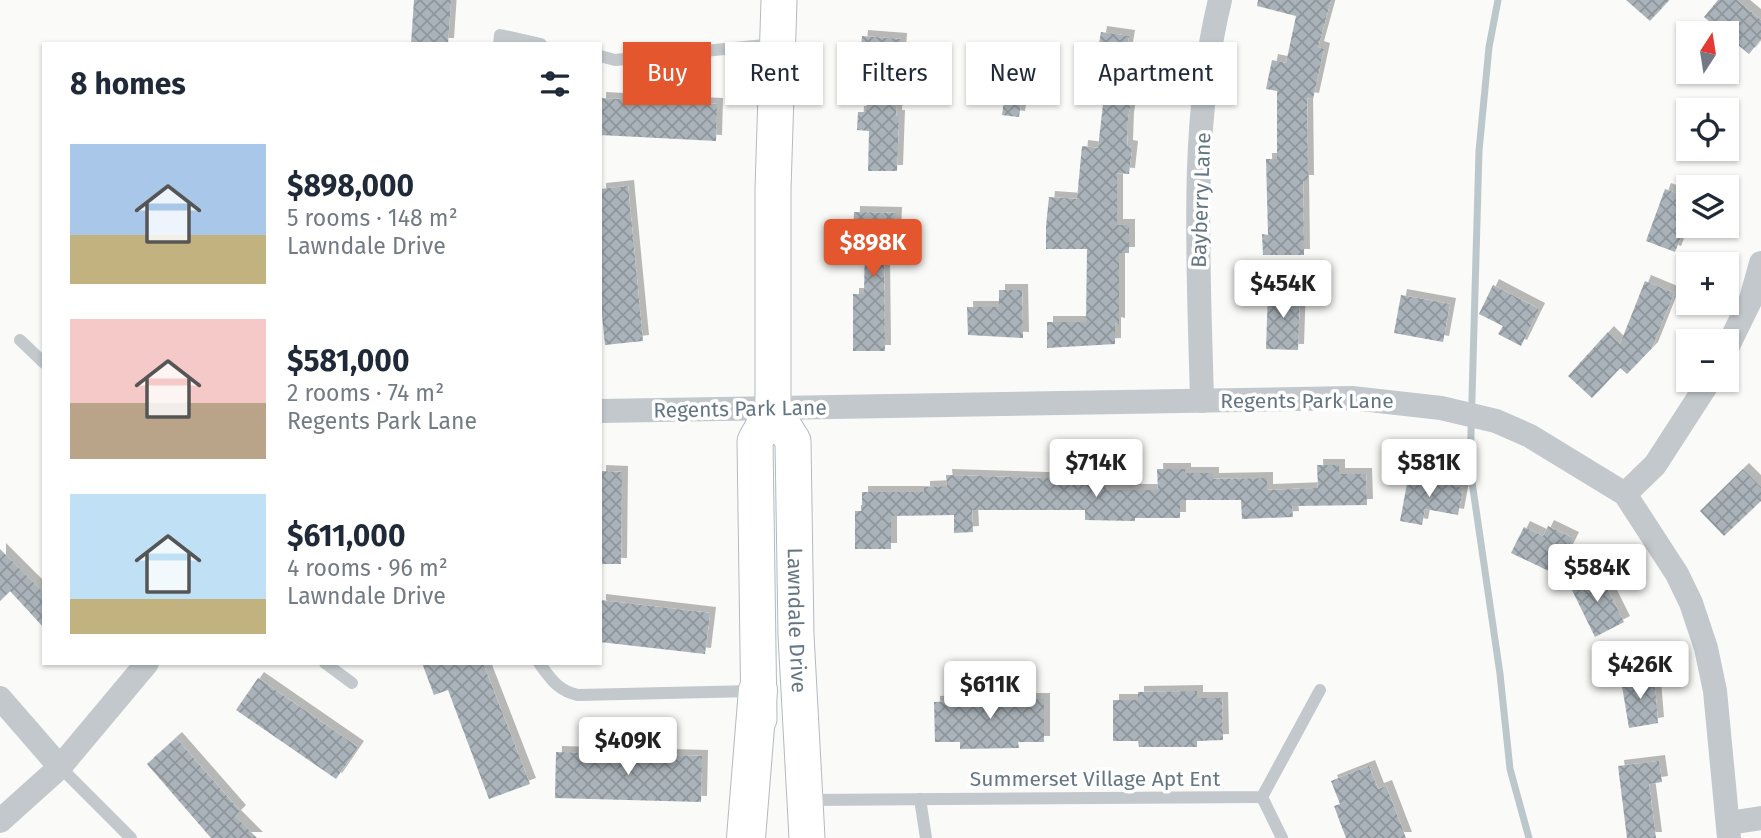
<!DOCTYPE html>
<meta charset="utf-8">
<style>
body{margin:0;font-family:"Fira Sans",sans-serif;background:#f2f2f3;color:#1f2937;height:100vh;display:flex;flex-direction:column;font-size:26px;white-space:nowrap}
*{box-sizing:border-box;margin:0}
p{font-size:23px;color:#747a83}
.icon{flex:none;width:38px;height:38px;fill:none;stroke:currentColor;stroke-width:2;stroke-linecap:round;stroke-linejoin:round}
.map{position:relative;flex:1;overflow:hidden}
.details{position:absolute;left:42px;top:42px;width:560px;height:623px;display:flex;flex-direction:column;background:#fff;border-radius:0px;box-shadow:0 2px 5px #0004}
.details>*{flex:none}
.hud{position:absolute;left:623px;top:42px;width:665px;height:63px;display:flex;gap:14px}
.needle{width:46px;rotate:12deg}
.buttons{position:absolute;left:1676px;top:21px;display:grid;gap:14px}
.buttons a{display:grid;place-items:center;width:63px;height:63px;border-radius:0px;background:#fff;box-shadow:0 2px 5px #0004;font-size:35px}
.price{position:absolute;translate:-50% -60px;padding:0 16px;border-radius:7px;background:#fff;color:#222;font-size:23px;line-height:46px;filter:drop-shadow(0 2px 4px #0008)}
.price::after{content:'';position:absolute;left:50%;top:42px;width:21px;height:16px;margin-left:-10px;background:inherit;clip-path:polygon(0 0,100% 0,50% 100%)}
.price.on{background:#e4572e;color:#fff}
ul{padding:0;list-style:none}
li{display:flex;align-items:center;gap:21px;height:175px;padding:0 28px}
li span{display:grid;place-items:center;flex:none;width:196px;height:140px;border-radius:0px;color:#555}
li>.icon{margin-inline-start:auto}
span .icon{width:84px;height:84px;fill:#fffc;stroke-width:1}
li b{font-size:30px}
h2{display:flex;justify-content:space-between;align-items:center;height:84px;padding:0 28px;font-size:30px}
.tag{padding:0 24px;border-radius:0px;background:#fff;box-shadow:0 2px 5px #0004;font-size:24px;line-height:63px}
.tag.on{background:#e4572e;color:#fff}
.map>svg:first-child{display:block}
</style>
<div class="map">
<svg width="1761" height="838" viewBox="0 0 1761 838">
<defs>
<pattern id="building-cross-hatch" width="8" height="8" patternUnits="userSpaceOnUse" patternTransform="scale(1.75)"><rect width="8" height="8" fill="#aab3b9"/><path d="M0 0l8 8M0 8l8-8" fill="none" stroke="#8e969c"/></pattern>
<filter id="shadow"><feDropShadow dx="6" dy="-6" stdDeviation="0" flood-color="#0004"/></filter>
</defs>
<rect width="100%" height="100%" fill="#fafaf8"/>
<g fill="none" stroke-linecap="round" stroke-linejoin="round">
<!-- stream -->
<polyline stroke="#bbc7cb" stroke-width="7" points="1498,0 1489,47 1479,151 1470,468 1500,674 1510,769 1529,838"/>
</g>
<!-- building -->
<g fill="url(#building-cross-hatch)" filter="url(#shadow)">
<polygon points="414,0 451,0 448,44 411,44"/>
<polygon points="1258,0 1331,0 1318,47 1324,49 1313,99 1307,98 1308,181 1303,181 1304,255 1263,255 1262,234 1268,235 1266,159 1277,159 1277,91 1266,89 1272,60 1286,63 1296,16 1257,6"/>
<polygon points="1626,0 1669,0 1650,21"/>
<polygon points="1718,0 1737,0 1761,20 1761,39 1749,54 1704,17"/>
<polygon points="1101,32 1129,36 1125,60 1129,61 1126,76 1135,78 1128,118 1127,146 1132,147 1129,174 1117,173 1117,225 1129,225 1129,253 1119,253 1119,324 1115,323 1115,344 1047,348 1047,322 1086,322 1087,249 1046,249 1046,226 1049,197 1077,199 1082,146 1098,148 1105,87 1080,83 1085,53 1097,55"/>
<polygon points="862,36 901,39 896,116 899,116 897,171 868,171 869,131 857,130 858,112 866,112 870,58 860,57"/>
<polygon points="1005,94 1022,97 1019,117 1002,115"/>
<polygon points="600,98 717,104 716,141 600,135"/>
<polygon points="628,186 643,341 605,345 600,296 600,189"/>
<polygon points="1665,189 1689,198 1689,217 1675,252 1646,241"/>
<polygon points="854,212 896,213 894,263 884,263 885,351 853,351 853,294 864,294 865,240 853,239"/>
<polygon points="1645,281 1674,293 1652,348 1627,374 1620,368 1592,398 1568,376 1608,332 1620,344"/>
<polygon points="1493,285 1539,309 1521,346 1498,334 1503,326 1479,314"/>
<polygon points="999,290 1022,290 1023,338 968,335 967,307 999,307"/>
<polygon points="1268,290 1300,291 1298,350 1266,349"/>
<polygon points="1401,295 1450,304 1443,342 1394,333"/>
<polygon points="1317,465 1339,465 1339,474 1366,474 1367,505 1292,506 1293,517 1242,519 1241,500 1180,500 1180,518 1135,518 1135,521 1085,520 1085,510 972,510 973,532 954,533 954,515 891,516 891,549 855,549 855,511 862,511 862,492 924,492 924,487 947,486 946,475 1106,480 1106,490 1158,490 1157,469 1185,469 1185,473 1213,473 1213,479 1267,478 1267,490 1318,488"/>
<polygon points="1743,469 1761,487 1761,501 1724,536 1700,511"/>
<polygon points="600,471 622,472 621,564 600,564"/>
<polygon points="1409,473 1463,488 1458,515 1425,509 1422,525 1400,521"/>
<polygon points="1548,526 1573,538 1555,574 1511,553 1524,527 1543,536"/>
<polygon points="0,549 44,593 44,628 10,591 0,601"/>
<polygon points="1599,572 1624,622 1595,637 1570,586"/>
<polygon points="600,600 710,613 705,654 600,642"/>
<polygon points="422,663 483,663 530,784 489,799 448,690 434,695"/>
<polygon points="1654,675 1658,723 1629,728 1621,680"/>
<polygon points="258,678 358,747 336,779 236,710"/>
<polygon points="1197,691 1197,698 1222,698 1223,740 1197,741 1197,747 1139,747 1138,741 1113,741 1113,700 1138,700 1138,692"/>
<polygon points="1018,692 1018,699 1044,699 1044,742 1018,742 1019,748 960,749 960,742 935,742 934,702 959,701 959,693"/>
<polygon points="176,738 240,811 235,816 257,838 211,838 147,764"/>
<polygon points="556,752 702,756 701,802 555,798"/>
<polygon points="1659,761 1662,782 1649,784 1656,838 1627,838 1618,766"/>
<polygon points="1369,766 1378,789 1386,786 1406,838 1346,838 1334,806 1340,804 1331,781"/>
</g>
<g fill="none" stroke-linecap="round" stroke-linejoin="round">
<!-- secondary casing -->
<g stroke="#b3babf" stroke-width="37">
<g id="secondary">
<path id="s1" d="M773,409L793,441L796,635L807,838"/>
<polyline points="759,719 755,441 773,409 773,189 779,0"/>
</g>
</g>
<!-- motorway casing -->
<g stroke="#b4b9bd" stroke-width="40">
<polyline id="motorway" points="746,838 758,690"/>
</g>
<!-- service -->
<g stroke="#c3c8cc" stroke-width="12">
<polyline points="499,44 500,35 541,44"/>
<polyline points="600,56 615,60 774,44"/>
<polyline points="20,340 44,363"/>
<polyline points="325,663 352,683"/>
<path d="M539,663C551,679 558,691 578,695L754,691"/>
<polyline points="60,767 131,838"/>
<polyline points="1262,797 1282,838"/>
<polyline points="920,799 926,838"/>
<polyline points="806,800 1262,797 1320,690"/>
</g>
<!-- minor -->
<g stroke="#c3c8cc" stroke-width="24">
<polyline points="1727,348 1751,299 1761,263"/>
<path d="M1202,401C1199,272 1189,125 1220,0"/>
<polyline points="600,411 1352,398 1441,408 1496,421 1530,436 1625,494 1677,574 1691,603 1706,648 1715,691 1729,838"/>
<polyline points="1625,494 1655,465 1710,380"/>
<polyline points="0,698 60,767"/>
<polyline points="0,821 60,767 147,663"/>
<polyline points="1729,823 1761,818"/>
</g>
<!-- secondary -->
<use href="#secondary" stroke="#fff" stroke-width="35"/>
<!-- motorway -->
<use href="#motorway" stroke="#fff" stroke-width="38"/>
</g>
<g text-anchor="middle" stroke-width="7" stroke-linejoin="round" paint-order="stroke">
<!-- street labels -->
<g font-size="21" fill="#657683" stroke="#fff">
<text transform="translate(1201 200) rotate(-88)" y="7">Bayberry Lane</text>
<text x="1307" y="408">Regents Park Lane</text>
<text transform="translate(740 409) rotate(-1)" y="7">Regents Park Lane</text>
<text dy="7" stroke="none"><textPath href="#s1" startOffset="217">Lawndale Drive</textPath></text>
<text x="1095" y="786">Summerset Village Apt Ent</text>
</g>
</g>
</svg>
<div class="buttons">
<a><svg class="needle" viewBox="-14 -14 28 28"><path d="M0-13l5 13h-10z" fill="#e53935"/><path d="M0 13l5-13h-10z" fill="#747a83"/></svg></a>
<a><svg class="icon" aria-label="locate" viewBox="0 0 24 24"><circle cx="12" cy="12" r="6"/><path d="M12 2v4M12 18v4M2 12h4M18 12h4"/></svg></a>
<a><svg class="icon" aria-label="layers" viewBox="0 0 24 24"><path d="M12 4l9 5-9 5-9-5zM3 14l9 5 9-5"/></svg></a>
<a>+</a>
<a>−</a>
</div>
<b class="price on" style="left:873px;top:279px">$898K</b>
<b class="price" style="left:1283px;top:320px">$454K</b>
<b class="price" style="left:1096px;top:499px">$714K</b>
<b class="price" style="left:1429px;top:499px">$581K</b>
<b class="price" style="left:1597px;top:604px">$584K</b>
<b class="price" style="left:1640px;top:701px">$426K</b>
<b class="price" style="left:990px;top:721px">$611K</b>
<b class="price" style="left:628px;top:777px">$409K</b>
<div class="hud">
<a class="tag on">Buy</a>
<a class="tag">Rent</a>
<a class="tag">Filters</a>
<a class="tag">New</a>
<a class="tag">Apartment</a>
</div>
<section class="details">
<h2>8 homes<svg class="icon" aria-label="filters" viewBox="0 0 24 24"><path d="M4 7h16M4 17h16"/><circle cx="9" cy="7" r="2"/><circle cx="15" cy="17" r="2"/></svg></h2>
<ul>
<li><span style="background:linear-gradient(#a9c7e8 65%,#c2b280 0)"><svg class="icon" aria-label="home" viewBox="0 0 24 24"><path d="M3 11l9-7 9 7M6 9v11h12V9"/></svg></span><div><b>$898,000</b><p>5 rooms · 148 m²</p><p>Lawndale Drive</p></div></li>
<li><span style="background:linear-gradient(#f6c9c9 60%,#b9a48a 0)"><svg class="icon" aria-label="home" viewBox="0 0 24 24"><path d="M3 11l9-7 9 7M6 9v11h12V9"/></svg></span><div><b>$581,000</b><p>2 rooms · 74 m²</p><p>Regents Park Lane</p></div></li>
<li><span style="background:linear-gradient(#bfe0f5 75%,#c2b280 0)"><svg class="icon" aria-label="home" viewBox="0 0 24 24"><path d="M3 11l9-7 9 7M6 9v11h12V9"/></svg></span><div><b>$611,000</b><p>4 rooms · 96 m²</p><p>Lawndale Drive</p></div></li>
</ul>
</section>
</div>
